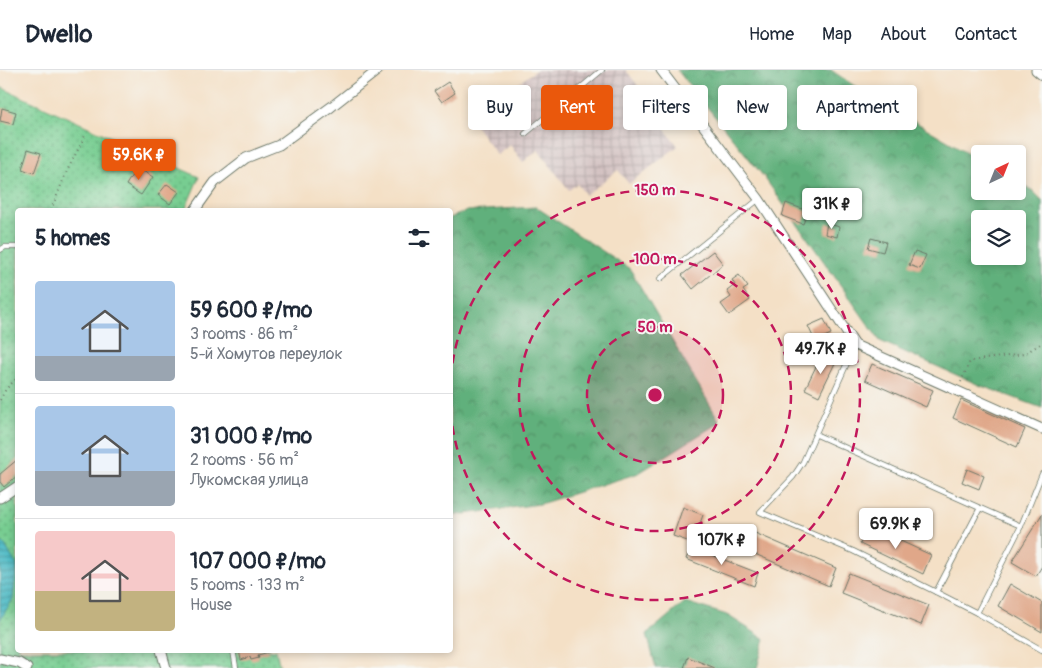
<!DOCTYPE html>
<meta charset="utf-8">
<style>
body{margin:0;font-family:Pangolin,sans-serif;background:#f2f2f3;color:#1f2937;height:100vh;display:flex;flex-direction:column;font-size:19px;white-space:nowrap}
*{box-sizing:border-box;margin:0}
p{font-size:16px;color:#747a83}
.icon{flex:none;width:28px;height:28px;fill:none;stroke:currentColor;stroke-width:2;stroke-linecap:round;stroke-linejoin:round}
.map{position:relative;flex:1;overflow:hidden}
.panel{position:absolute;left:15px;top:138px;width:438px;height:445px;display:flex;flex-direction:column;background:#fff;border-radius:5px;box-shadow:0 2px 8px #0003}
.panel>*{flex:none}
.banner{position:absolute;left:468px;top:15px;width:475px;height:45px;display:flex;gap:10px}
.needle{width:32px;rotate:43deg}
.tools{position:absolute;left:971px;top:75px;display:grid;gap:10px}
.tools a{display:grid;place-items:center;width:55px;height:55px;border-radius:5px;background:#fff;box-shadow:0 2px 8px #0003;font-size:25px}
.price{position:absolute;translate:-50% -42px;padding:0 11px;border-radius:5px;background:#fff;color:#222;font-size:16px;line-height:32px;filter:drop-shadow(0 1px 2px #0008)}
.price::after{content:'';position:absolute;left:50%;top:30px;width:15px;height:11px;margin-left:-8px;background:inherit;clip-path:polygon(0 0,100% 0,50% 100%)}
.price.selected{background:#ea580c;color:#fff}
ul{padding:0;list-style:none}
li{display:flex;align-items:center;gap:15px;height:125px;padding:0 20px}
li+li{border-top:1px solid #e0e1e3}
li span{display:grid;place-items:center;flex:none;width:140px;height:100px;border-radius:5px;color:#555}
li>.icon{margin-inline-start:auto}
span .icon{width:60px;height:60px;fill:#fffc;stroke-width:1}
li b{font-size:21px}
h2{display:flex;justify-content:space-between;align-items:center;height:60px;padding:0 20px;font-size:21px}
.tag{padding:0 18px;border-radius:5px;background:#fff;box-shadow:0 2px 8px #0003;font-size:18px;line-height:45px}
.tag.selected{background:#ea580c;color:#fff}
header{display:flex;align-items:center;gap:30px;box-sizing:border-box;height:70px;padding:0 25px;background:#fff;border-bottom:1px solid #e0e1e3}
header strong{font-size:24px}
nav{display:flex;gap:28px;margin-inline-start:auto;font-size:18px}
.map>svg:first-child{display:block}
</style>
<header>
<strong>Dwello</strong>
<nav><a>Home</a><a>Map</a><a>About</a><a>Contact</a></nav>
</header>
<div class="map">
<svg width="1042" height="598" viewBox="0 0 1042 598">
<defs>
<pattern id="industrial-grid" width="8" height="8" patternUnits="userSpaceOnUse" patternTransform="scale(1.25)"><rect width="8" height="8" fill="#d1bfbf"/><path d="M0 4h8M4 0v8" fill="none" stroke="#a99c9c"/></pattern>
<pattern id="green-dots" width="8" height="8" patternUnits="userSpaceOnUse" patternTransform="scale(1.25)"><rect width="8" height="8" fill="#77cd91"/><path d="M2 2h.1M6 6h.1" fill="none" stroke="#61a877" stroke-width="1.8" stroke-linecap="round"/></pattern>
<pattern id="forest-crowns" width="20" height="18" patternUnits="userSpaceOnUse" patternTransform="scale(1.25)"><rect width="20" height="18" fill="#61b07b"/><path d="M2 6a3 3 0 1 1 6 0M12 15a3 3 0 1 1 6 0" fill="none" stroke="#4f9066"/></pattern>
<pattern id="water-rules" width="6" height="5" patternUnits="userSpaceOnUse" patternTransform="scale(1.25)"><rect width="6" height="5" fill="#4bb9c4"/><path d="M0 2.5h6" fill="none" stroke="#3e98a0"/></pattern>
</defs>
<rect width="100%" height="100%" fill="#f6f6f2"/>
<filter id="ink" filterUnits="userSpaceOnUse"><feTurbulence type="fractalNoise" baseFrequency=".02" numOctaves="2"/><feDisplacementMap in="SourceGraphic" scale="10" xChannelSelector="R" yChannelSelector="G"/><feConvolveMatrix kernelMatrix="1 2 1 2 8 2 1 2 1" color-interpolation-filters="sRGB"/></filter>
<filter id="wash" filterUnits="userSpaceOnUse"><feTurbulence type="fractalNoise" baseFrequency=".0096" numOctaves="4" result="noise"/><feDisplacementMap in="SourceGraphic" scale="20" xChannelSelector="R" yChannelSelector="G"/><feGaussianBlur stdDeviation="1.12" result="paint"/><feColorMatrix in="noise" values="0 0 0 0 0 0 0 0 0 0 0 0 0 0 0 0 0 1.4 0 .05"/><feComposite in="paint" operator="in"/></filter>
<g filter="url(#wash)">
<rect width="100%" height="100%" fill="#f4e0c6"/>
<!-- industrial -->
<polygon fill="url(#industrial-grid)" points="536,0 626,0 641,20 630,29 639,41 646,35 678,76 629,114 618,100 586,125 577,114 569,120 538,80 523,92 510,75 497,85 471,50"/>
<!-- green -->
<g fill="url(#green-dots)" stroke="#4b8562">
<polygon points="0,17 199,107 185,140 18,140 17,414 0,426"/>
<polygon points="17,420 18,580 276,580 280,598 0,598 0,432"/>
</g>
<!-- forest -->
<g fill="url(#forest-crowns)" stroke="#407658" fill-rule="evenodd">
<path d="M677,0H831L856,17L980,90V121H1018V112L1033,121L1042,130V338L979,315L880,271L764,107ZM980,149H1018V186H980Z"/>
<polygon points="536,137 630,199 720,352 639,403 540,434 450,446 450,148 467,141"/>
<polygon points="685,532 727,545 765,569 757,598 656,598 647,564"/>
</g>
<!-- water -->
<polygon fill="url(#water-rules)" stroke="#357b7c" points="0,471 5,475 17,496 13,529 0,550"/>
<g id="blocks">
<!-- building -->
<g fill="#e0a789">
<polygon points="448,12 455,23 442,32 434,21"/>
<polygon points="2,38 16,42 13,54 0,51"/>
<polygon points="28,79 41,83 34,103 22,99"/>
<polygon points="137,97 153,107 141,125 126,115"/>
<polygon points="167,114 179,122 170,134 158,125"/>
<polygon points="786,133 808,141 803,154 782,146"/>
<polygon points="827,153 839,157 837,167 825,164"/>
<polygon points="871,168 886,172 883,182 868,178"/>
<polygon points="713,181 723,194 693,219 682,205"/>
<polygon points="915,181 926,185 920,199 909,195"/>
<polygon points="739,205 748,217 743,220 750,230 729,245 721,234 731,227 727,221 735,215 732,210"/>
<polygon points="824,249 831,264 815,271 808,256"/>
<polygon points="822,284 836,291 819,326 805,319"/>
<polygon points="872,294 933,320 926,337 865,310"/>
<polygon points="961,330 1025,359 1017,377 953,348"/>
<polygon points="18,389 18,405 4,417 0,412 0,404"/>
<polygon points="967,399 984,406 979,419 962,412"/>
<polygon points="683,437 703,445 693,473 673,466"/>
<polygon points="1042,444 1042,496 1036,506 1012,492"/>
<polygon points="868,456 931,485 923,504 860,474"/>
<polygon points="755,463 836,498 829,516 748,481"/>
<polygon points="691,477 758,503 754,516 686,489"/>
<polygon points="849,503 929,535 921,555 841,523"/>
<polygon points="1010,514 1042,533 1042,562 998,536"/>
<polygon points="239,580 268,580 269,582 258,585 259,588 251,590 250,587 241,590"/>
<polygon points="688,587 715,598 684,598"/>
</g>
</g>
</g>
<g filter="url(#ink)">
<use href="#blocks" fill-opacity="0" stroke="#6a7667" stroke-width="1"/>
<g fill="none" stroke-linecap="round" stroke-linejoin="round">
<!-- service casing -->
<g stroke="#6a7667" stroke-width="6">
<g id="service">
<polyline points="525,64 602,0"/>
<polyline points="0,180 5,177 18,177"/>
<polyline points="660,209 759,129"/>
<polyline points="817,365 980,438 936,522 853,481 760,442 793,407 803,392 855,275"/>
<polyline points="980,438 1021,456 1042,404"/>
<polyline points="1021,456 977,543 1042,580"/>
<polyline points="936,522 977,543"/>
<polyline points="233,580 236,598"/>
</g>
</g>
<!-- minor casing -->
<g stroke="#6a7667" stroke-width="11">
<g id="minor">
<polyline points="661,0 759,129 855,275 1042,359"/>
<polyline points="1036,0 1042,5"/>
<polyline points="195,140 215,112 246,88 279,75 331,37 378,0"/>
<polyline points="0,428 18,416"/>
<polyline points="161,580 166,598"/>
<polyline points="0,589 19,593 27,598"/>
</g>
</g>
<!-- path -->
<g stroke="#6a7667" stroke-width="2" stroke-dasharray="1 4" stroke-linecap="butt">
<polyline points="51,140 67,101 86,64"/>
<polyline points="961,312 970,291 1024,284 1042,273"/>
<polyline points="0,330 6,319 18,307"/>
</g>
<!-- service -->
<use href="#service" stroke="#fff" stroke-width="4.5"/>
<!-- minor -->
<use href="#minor" stroke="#fff" stroke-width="9"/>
</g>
</g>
<!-- distance rings -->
<circle cx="655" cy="325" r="68" fill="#c2185b" fill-opacity=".12"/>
<g fill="none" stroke="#c2185b" stroke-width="2.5" stroke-dasharray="9 6">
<circle cx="655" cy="325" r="68"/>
<circle cx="655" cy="325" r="136"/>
<path d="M450 323A205 205 0 1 1 450 327"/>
</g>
<circle cx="655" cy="325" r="8" fill="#c2185b" stroke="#f6f6f2" stroke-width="2.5"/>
<g font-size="15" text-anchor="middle" font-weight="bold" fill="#c2185b" stroke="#f6f6f2" stroke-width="4" stroke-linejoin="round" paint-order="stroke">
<text x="655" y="125">150 m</text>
<text x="655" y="194">100 m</text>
<text x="655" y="262">50 m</text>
</g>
</svg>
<div class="tools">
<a><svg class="needle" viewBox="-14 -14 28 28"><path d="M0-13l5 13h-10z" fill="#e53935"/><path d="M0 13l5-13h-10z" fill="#747a83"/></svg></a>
<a><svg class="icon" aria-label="layers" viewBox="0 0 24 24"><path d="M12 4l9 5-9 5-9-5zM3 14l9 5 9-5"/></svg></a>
</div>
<b class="price selected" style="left:139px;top:111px">59.6K ₽</b>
<b class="price" style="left:832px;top:160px">31K ₽</b>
<b class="price" style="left:821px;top:305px">49.7K ₽</b>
<b class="price" style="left:896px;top:480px">69.9K ₽</b>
<b class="price" style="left:722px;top:496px">107K ₽</b>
<div class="banner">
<a class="tag">Buy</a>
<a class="tag selected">Rent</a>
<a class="tag">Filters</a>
<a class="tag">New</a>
<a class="tag">Apartment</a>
</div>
<section class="panel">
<h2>5 homes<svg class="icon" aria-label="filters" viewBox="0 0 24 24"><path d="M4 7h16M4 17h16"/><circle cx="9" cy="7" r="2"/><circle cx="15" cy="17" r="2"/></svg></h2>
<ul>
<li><span style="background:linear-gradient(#a9c7e8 75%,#9aa5b1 0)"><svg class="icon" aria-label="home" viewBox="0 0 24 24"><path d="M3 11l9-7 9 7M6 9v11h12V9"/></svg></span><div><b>59 600 ₽/mo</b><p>3 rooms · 86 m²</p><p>5-й Хомутов переулок</p></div></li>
<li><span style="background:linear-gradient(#a9c7e8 65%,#9aa5b1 0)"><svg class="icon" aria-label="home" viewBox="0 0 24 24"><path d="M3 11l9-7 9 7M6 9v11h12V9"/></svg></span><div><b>31 000 ₽/mo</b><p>2 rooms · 56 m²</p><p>Лукомская улица</p></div></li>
<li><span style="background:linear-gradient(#f6c9c9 60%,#c2b280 0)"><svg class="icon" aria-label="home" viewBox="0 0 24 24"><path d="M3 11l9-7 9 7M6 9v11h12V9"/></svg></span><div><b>107 000 ₽/mo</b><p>5 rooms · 133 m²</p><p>House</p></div></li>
</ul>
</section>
</div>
